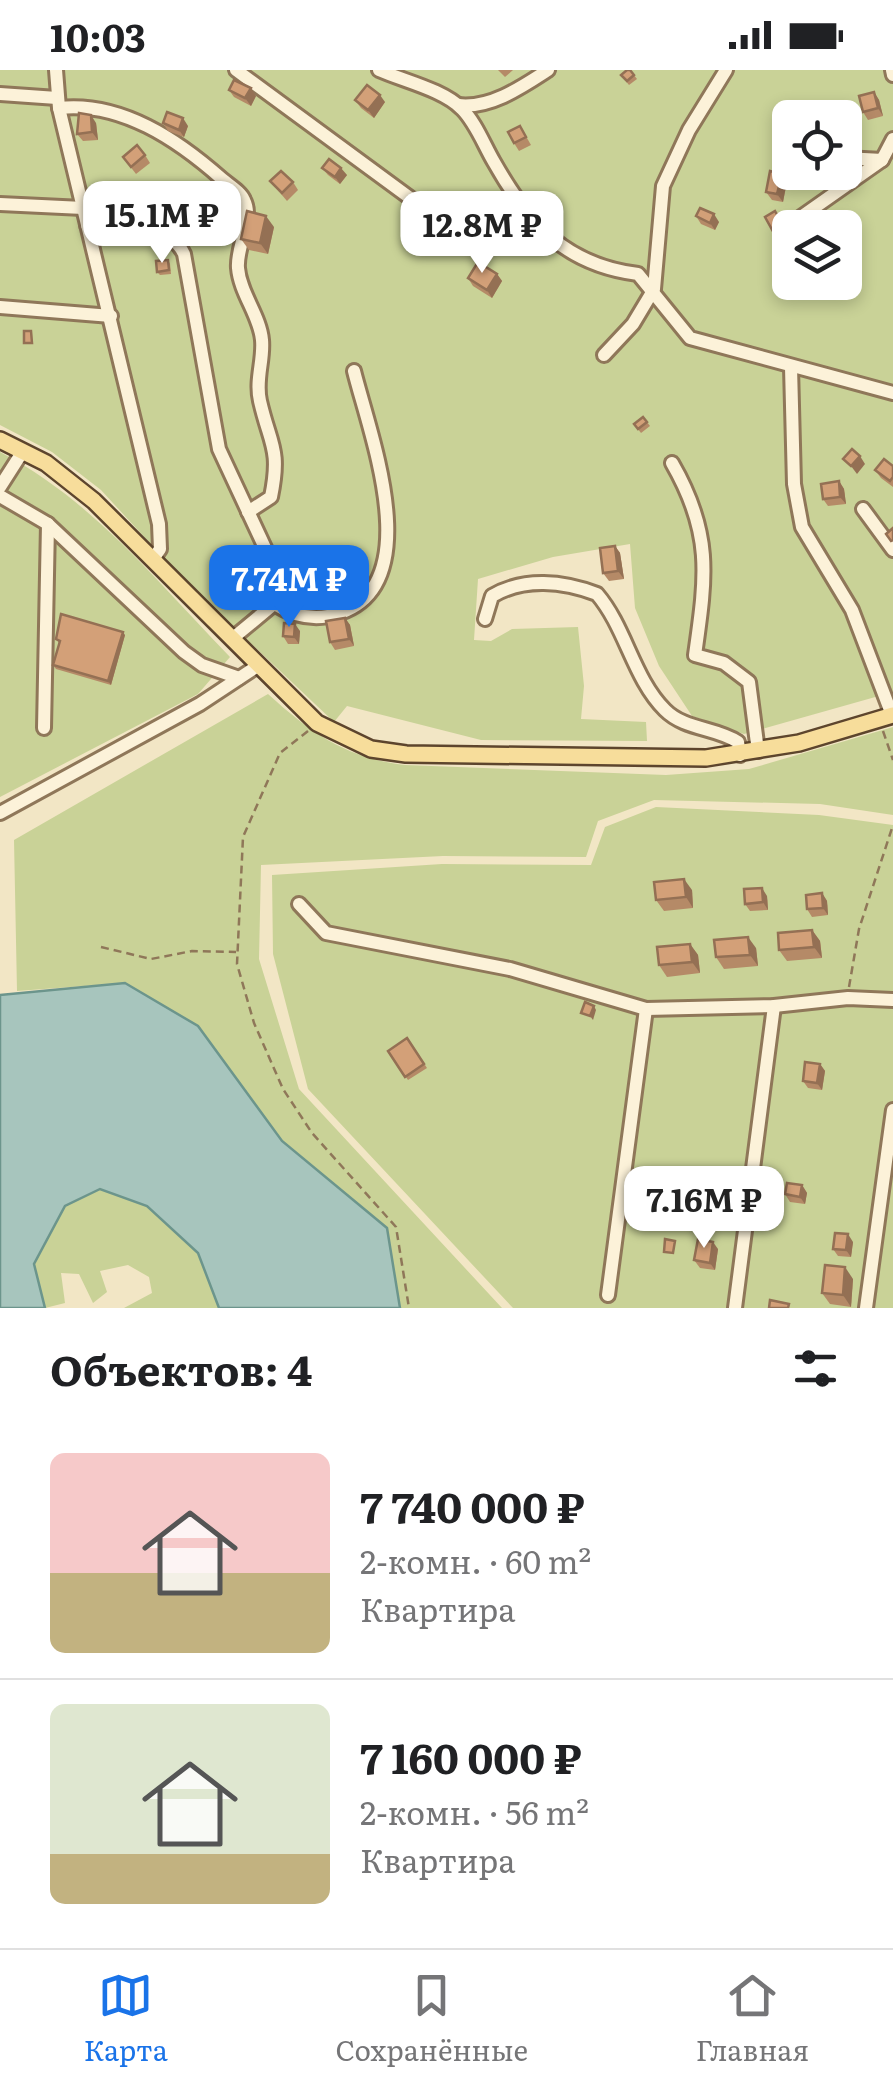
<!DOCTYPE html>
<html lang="ru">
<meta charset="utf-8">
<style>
body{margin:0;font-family:Literata,serif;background:#f6f6f6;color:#202124;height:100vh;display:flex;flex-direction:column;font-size:38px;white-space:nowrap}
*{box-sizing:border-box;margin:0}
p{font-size:32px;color:#757577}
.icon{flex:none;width:55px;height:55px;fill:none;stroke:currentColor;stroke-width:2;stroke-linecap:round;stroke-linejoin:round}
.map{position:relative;height:1238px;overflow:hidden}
.drawer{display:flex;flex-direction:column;background:#fff;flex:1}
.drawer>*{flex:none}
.buttons{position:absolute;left:772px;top:30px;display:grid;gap:20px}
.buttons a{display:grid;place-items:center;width:90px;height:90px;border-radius:15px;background:#fff;box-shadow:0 5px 15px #0003;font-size:50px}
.price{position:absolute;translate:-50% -85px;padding:0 22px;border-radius:20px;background:#fff;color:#222;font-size:32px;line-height:65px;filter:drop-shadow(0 2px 5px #0008)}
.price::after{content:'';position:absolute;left:50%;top:60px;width:30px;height:22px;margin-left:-15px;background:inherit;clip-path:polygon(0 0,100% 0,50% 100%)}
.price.active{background:#1a73e8;color:#fff}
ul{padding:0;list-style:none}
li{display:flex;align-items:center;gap:30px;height:250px;padding:0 50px}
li+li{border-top:2px solid #e0e0e0}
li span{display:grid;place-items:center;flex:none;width:280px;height:200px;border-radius:15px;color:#555}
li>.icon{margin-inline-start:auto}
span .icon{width:120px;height:120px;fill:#fffc;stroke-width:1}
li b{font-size:42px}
h2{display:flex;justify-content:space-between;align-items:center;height:120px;padding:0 50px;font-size:42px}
.status{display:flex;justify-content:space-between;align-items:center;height:70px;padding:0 50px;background:#fff;direction:ltr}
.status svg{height:28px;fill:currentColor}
.tab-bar{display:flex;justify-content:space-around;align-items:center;height:140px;border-top:2px solid #e0e0e0;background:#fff;font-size:28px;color:#757577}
.tab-bar a{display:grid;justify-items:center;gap:5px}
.tab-bar .active{color:#1a73e8}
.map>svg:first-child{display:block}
</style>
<div class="status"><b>10:03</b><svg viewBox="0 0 49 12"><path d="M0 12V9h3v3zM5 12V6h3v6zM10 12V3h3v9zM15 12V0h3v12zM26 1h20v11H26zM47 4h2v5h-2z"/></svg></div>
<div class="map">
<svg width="893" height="1238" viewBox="0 0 893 1238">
<rect width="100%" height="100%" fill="#f2e6c5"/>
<!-- green -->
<g fill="#c9d297" fill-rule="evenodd">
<path d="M0,0H893V622L744,664L692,646L659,596L635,538L630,474L553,487L478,509L474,570L491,571L512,559L578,557L584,616L581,649L646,652L647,671L481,670L347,636L334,652L183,509L101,420L52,382L0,355ZM790,48H845V102H790ZM790,158H845V212H790Z"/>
<path d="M0,382C93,430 158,513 230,587L198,624L0,727Z"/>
<path d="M268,624C311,663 346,688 405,695L666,705L749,699L893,657V745L820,734L654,730L598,751L586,787L443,786L261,795L259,889L299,1019L502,1238H400L387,1158L282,1071L198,956L125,913L17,921L14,770Z"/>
<polygon points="656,737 819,745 893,755 893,1238 513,1238 308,1019 273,884 272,805 442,794 591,795 605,757"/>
<polygon points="100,1119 148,1136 198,1183 219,1238 124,1238 152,1223 149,1207 128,1195 100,1201 107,1222 93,1233 79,1204 61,1203 65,1233 45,1238 34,1194 65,1136"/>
</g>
<!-- water -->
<polygon fill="#a7c5bd" stroke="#6c958c" stroke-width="2.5" points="125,913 198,956 282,1071 387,1158 400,1238 219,1238 198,1183 147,1136 100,1119 65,1136 34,1194 45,1238 0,1238 0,925"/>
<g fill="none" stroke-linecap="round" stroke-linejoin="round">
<!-- minor casing -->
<g stroke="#8f7759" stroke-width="18">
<g id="minor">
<polyline points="56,0 59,38 159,454 160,479 153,489"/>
<polyline points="236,0 485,183"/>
<path d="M379,0C404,11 444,20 462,39C476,53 484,75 494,92C529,154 565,195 638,204L690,268L893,323"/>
<polyline points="892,0 893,5"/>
<polyline points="0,24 57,28"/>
<path d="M458,35C490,39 522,17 548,0"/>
<path d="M59,38C121,31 178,70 222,109C229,115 241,122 244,130C254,149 236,177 238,198C240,223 260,246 262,270C264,290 255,310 260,331C270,375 281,378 271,427L248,442"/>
<polyline points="845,88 882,90 893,69"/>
<polyline points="0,134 83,138"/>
<polyline points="801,147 882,90"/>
<path d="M87,155C117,154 169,152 184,184L219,379L273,495L279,522L274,534L233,568"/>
<polyline points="0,237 111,246"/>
<polyline points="604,285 633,254 654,219 663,116 689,60 726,0"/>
<polyline points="791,297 794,414 802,457 852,540 892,645"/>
<path d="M672,393C713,464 706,507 695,585L724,593L749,612L758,681"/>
<polyline points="0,417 23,381"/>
<polyline points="0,426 48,454 184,582 202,595 239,608"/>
<polyline points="863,439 893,480"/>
<path d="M274,534C295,547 317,551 340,543C428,513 369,362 354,301"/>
<path d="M485,549L492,526C524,507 563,511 597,524C626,558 633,608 665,640C685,660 715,657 738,672L740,685"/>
<polyline points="44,658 48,454"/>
<polyline points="0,743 200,634 259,595"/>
<polyline points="299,834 326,863 510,899 646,939 774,936 848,928 893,930"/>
<polyline points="608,1225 646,939"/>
<polyline points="735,1238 774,936"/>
<polyline points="866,1238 893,1040"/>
</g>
</g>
<!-- major casing -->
<g stroke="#5d452d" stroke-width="20">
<polyline id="major" points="0,370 46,393 94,431 317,653 371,679 406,684 706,688 799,673 893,645"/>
</g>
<!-- path -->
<g stroke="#8f7759" stroke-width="2.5" stroke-dasharray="8 5" stroke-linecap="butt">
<polyline points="308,661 280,683 243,767 237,894 254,953 283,1019 312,1063 396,1157 409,1238"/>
<polyline points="883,661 893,690"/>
<polyline points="101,877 151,889 192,881 236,882"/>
<polyline points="849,917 859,859 893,755"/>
</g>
<!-- minor -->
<use href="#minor" stroke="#fcf2d9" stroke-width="12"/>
<!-- major -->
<use href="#major" stroke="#f7dd9b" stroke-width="15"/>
</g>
<!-- wall -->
<g fill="#b58a67">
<polygon points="498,0 513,0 505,7"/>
<polygon points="630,0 637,9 629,15 621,5"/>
<polygon points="229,20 256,26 251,36 234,27"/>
<polygon points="874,22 879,30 883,46 868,50 863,42"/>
<polygon points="355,30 385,32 374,48 361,38"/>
<polygon points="96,53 98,70 83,71 77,64"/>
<polygon points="163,53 188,56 184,67 168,61"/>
<polygon points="520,56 531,75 519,81 514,73"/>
<polygon points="145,85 150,93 136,104 123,87"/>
<polygon points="322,98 347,105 340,114 328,105"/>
<polygon points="815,102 838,102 840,106 823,115"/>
<polygon points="782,104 787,111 783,132 772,130 766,122"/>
<polygon points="270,111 293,112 298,120 287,131"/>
<polygon points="150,120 163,145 148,152 143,145"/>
<polygon points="775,141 790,167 780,172 775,165"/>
<polygon points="696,146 719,152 715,160 701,154"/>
<polygon points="274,157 268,184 249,180 241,169"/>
<polygon points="168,190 170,194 171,204 160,205 157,202"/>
<polygon points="497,204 502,211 492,228 473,216 468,208"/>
<polygon points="643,347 650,356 641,363 634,354"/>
<polygon points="893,396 893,417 881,408 875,400"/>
<polygon points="839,411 844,419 846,434 828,436 823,429"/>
<polygon points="615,476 620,483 624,509 609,511 603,503"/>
<polygon points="258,485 266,496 272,522 253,526 245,515"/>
<polygon points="345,548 350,555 354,576 335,580 330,572"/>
<polygon points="300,561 299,574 288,574 283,566"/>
<polygon points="125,565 111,615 56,599 53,595 59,573 56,569"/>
<polygon points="692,820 693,838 664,841 656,830"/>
<polygon points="822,823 827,831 828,845 812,847 807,839"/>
<polygon points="767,826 768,840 750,841 745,834"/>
<polygon points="812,860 820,871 822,888 787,891 779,880"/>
<polygon points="690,874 698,885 700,903 667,907 659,895"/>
<polygon points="756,878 758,896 724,899 716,887"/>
<polygon points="407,968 427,998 408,1010 388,981"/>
<polygon points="820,994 825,1001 822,1020 808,1018 803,1011"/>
<polygon points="802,1115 807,1123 805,1134 790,1132 785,1124"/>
<polygon points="670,1121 668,1133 653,1131 648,1123"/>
<polygon points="853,1172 851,1187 838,1186 833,1179"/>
<polygon points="718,1179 715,1200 700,1198 694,1190"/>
<polygon points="853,1209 851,1237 830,1234 822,1223"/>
</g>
<!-- shaded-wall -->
<g fill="#947054">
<polygon points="251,18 256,26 251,36 245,28"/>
<polygon points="874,22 879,30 883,46 878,38"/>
<polygon points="380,25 385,32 374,48 368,40"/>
<polygon points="91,45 96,53 98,70 92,62"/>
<polygon points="183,48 188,56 184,67 179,60"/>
<polygon points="341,98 347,105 340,114 335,107"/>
<polygon points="782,104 787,111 783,132 777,124"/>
<polygon points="714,144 719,152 715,160 710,153"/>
<polygon points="266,146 274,157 268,184 260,173"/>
<polygon points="497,204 502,211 492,228 487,220"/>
<polygon points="860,386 865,394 857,404 851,396"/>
<polygon points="839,411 844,419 846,434 840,427"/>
<polygon points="615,476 620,483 624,509 618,501"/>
<polygon points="258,485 266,496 272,522 264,510"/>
<polygon points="345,548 350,555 354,576 349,569"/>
<polygon points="295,554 300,561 299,574 294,567"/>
<polygon points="123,562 125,565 111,615 108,611"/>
<polygon points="684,809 692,820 693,838 686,827"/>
<polygon points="762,818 767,826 768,840 763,832"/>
<polygon points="822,823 827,831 828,845 823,838"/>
<polygon points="812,860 820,871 822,888 814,877"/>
<polygon points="748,867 756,878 758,896 750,885"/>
<polygon points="690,874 698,885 700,903 692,892"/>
<polygon points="594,936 596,940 593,950 590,946"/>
<polygon points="820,994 825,1001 822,1020 817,1013"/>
<polygon points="665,1113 670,1121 668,1133 663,1126"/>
<polygon points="802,1115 807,1123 805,1134 800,1127"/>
<polygon points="848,1164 853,1172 851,1187 846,1180"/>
<polygon points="713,1172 718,1179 715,1200 710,1193"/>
<polygon points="845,1197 853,1209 851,1237 843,1225"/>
</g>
<!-- building -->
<g fill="#d3a078" stroke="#947054" stroke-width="2.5">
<polygon points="627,0 630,0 634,5 627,11 621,5"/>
<polygon points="234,10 251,18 245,28 229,20"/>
<polygon points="367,15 380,25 368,40 355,30"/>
<polygon points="874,22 878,38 863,42 859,26"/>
<polygon points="167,42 183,48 179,60 163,53"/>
<polygon points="79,43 91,45 92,62 77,64"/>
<polygon points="520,56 526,67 514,73 508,62"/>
<polygon points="137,75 145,85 131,97 123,87"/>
<polygon points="329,89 341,98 335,107 322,98"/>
<polygon points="281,101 293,112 282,123 270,111"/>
<polygon points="770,101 782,104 777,124 766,122"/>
<polygon points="815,102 828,102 818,108"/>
<polygon points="150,120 158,138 143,145 135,128"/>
<polygon points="700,138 714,144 710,153 696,146"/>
<polygon points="247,141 266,146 260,173 241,169"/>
<polygon points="775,141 785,159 775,165 765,147"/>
<polygon points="168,190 169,200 157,202 156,191"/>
<polygon points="478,192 497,204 487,220 468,208"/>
<polygon points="24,261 31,261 32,273 24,273"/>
<polygon points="643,347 647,352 638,359 634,354"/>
<polygon points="852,379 860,386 851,396 843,389"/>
<polygon points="884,389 893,396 893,407 890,411 875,400"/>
<polygon points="839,411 840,427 823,429 821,414"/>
<polygon points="893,458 893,470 891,471 886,464"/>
<polygon points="615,476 618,501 603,503 600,478"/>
<polygon points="258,485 264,510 245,515 238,489"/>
<polygon points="61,544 123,562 108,611 53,595 60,571 56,569"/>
<polygon points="345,548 349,569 330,572 326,551"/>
<polygon points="284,553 295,554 294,567 283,566"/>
<polygon points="684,809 686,827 656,830 654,812"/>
<polygon points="762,818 763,832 745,834 744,819"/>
<polygon points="822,823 823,838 807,839 806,825"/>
<polygon points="812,860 814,877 779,880 778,863"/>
<polygon points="748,867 750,885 716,887 714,870"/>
<polygon points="690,874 692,892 659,895 657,877"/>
<polygon points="585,932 594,936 590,946 581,943"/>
<polygon points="407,968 424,994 405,1007 388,981"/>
<polygon points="805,992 820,994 817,1013 803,1011"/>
<polygon points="649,1111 665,1113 663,1126 648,1123"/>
<polygon points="787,1113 802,1115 800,1127 785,1124"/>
<polygon points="835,1163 848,1164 846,1180 833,1179"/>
<polygon points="665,1169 675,1171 673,1183 664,1182"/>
<polygon points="698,1169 713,1172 710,1193 694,1190"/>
<polygon points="825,1195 845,1197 843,1225 822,1223"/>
<polygon points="770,1230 789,1234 788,1238 769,1238"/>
</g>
</svg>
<div class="buttons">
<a><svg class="icon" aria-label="locate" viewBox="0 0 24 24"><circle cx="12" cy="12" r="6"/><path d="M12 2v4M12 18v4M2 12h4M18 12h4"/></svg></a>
<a><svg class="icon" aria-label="layers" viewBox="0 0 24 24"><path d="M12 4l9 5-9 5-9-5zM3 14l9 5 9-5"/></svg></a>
</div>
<b class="price" style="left:162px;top:196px">15.1M ₽</b>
<b class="price" style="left:482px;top:206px">12.8M ₽</b>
<b class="price active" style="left:289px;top:560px">7.74M ₽</b>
<b class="price" style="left:704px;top:1181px">7.16M ₽</b>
</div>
<section class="drawer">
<h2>Объектов: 4<svg class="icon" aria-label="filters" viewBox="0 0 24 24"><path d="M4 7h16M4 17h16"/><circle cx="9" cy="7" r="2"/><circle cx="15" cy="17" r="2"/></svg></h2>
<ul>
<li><span style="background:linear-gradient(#f6c9c9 60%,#c2b280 0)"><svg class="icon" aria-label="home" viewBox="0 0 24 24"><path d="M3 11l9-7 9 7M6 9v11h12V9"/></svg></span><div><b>7 740 000 ₽</b><p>2-комн. · 60 m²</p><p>Квартира</p></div></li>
<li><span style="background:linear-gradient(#dfe7d0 75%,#c2b280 0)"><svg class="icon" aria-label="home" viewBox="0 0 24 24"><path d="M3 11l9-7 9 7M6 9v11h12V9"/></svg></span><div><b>7 160 000 ₽</b><p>2-комн. · 56 m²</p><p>Квартира</p></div></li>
</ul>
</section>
<nav class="tab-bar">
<a class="active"><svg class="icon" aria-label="map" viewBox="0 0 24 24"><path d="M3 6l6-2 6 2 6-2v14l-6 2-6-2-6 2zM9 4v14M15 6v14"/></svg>Карта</a>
<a><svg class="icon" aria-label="saved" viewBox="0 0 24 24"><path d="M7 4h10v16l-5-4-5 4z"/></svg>Сохранённые</a>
<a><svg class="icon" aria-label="home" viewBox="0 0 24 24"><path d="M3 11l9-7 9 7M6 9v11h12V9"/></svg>Главная</a>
</nav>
